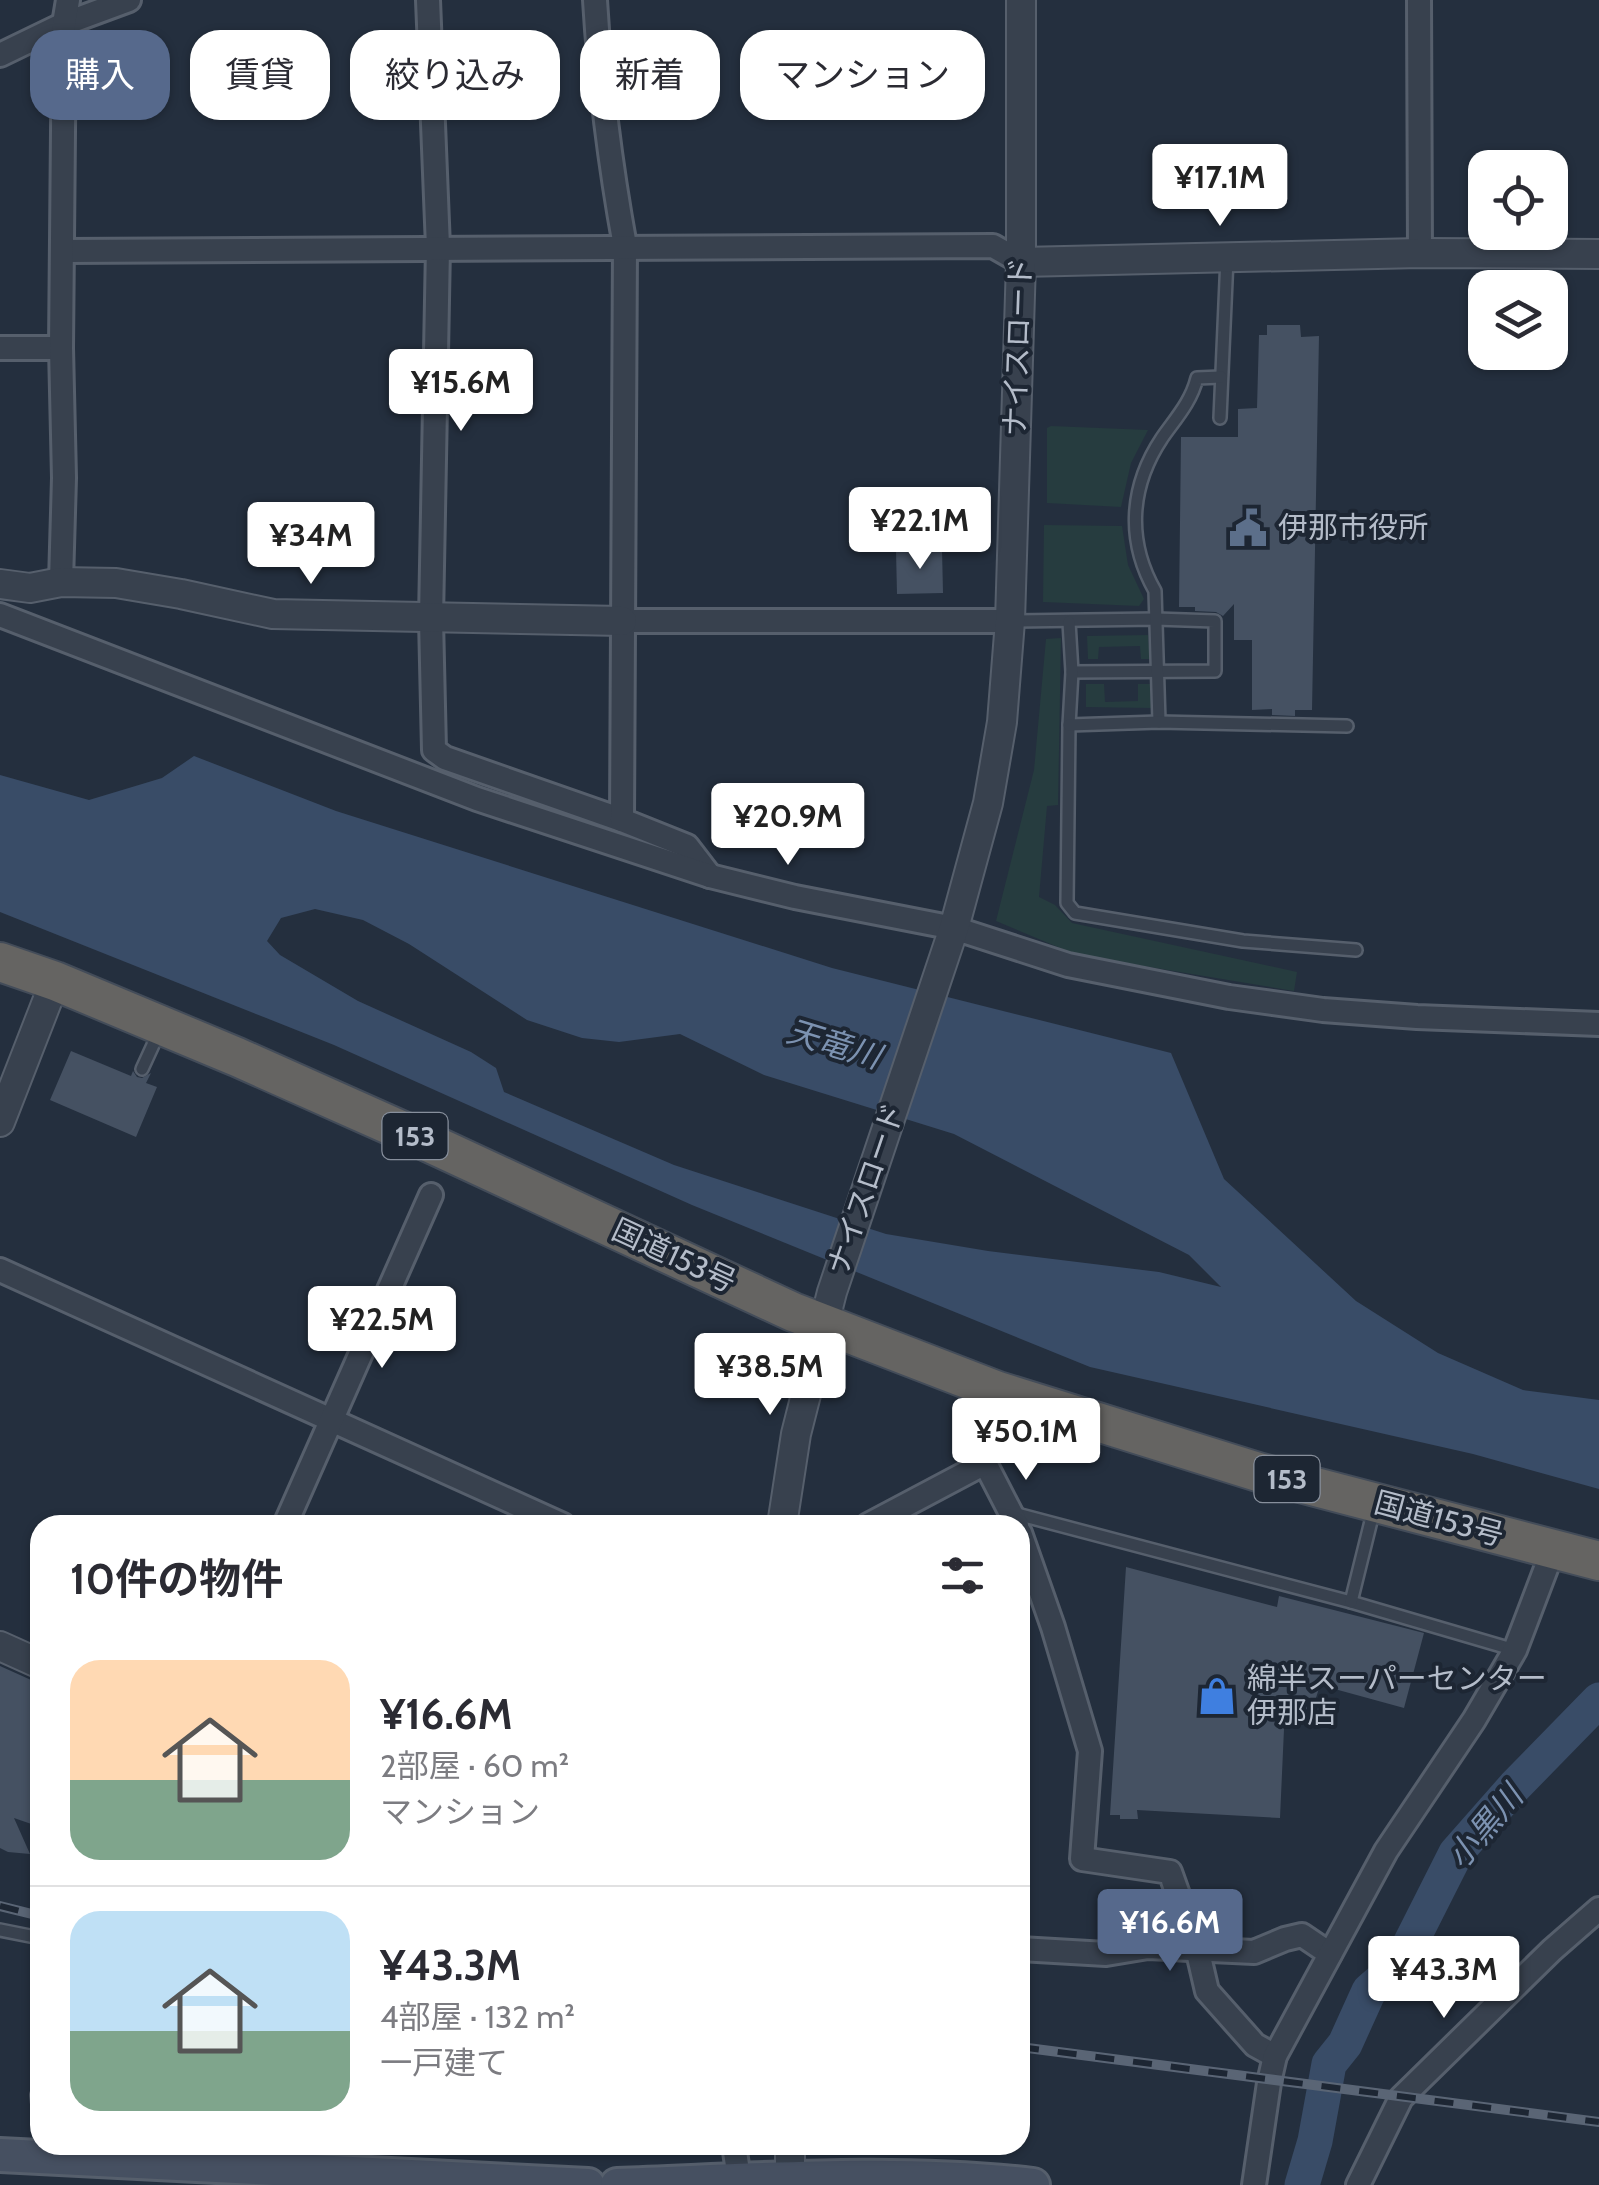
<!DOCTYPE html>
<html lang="ja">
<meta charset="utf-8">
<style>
body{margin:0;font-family:Cabin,"Noto Sans JP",sans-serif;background:#f7f7f7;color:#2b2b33;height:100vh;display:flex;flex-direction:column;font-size:38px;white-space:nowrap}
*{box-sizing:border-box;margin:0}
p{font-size:32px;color:#7c7c81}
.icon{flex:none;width:55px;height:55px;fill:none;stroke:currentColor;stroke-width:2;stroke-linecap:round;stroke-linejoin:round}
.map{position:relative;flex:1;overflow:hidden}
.details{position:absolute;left:30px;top:1515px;width:1000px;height:640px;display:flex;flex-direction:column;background:#fff;border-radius:30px;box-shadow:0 2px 8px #0004}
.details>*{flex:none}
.hud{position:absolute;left:30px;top:30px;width:1000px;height:90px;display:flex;gap:20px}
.buttons{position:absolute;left:1468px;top:150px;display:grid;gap:20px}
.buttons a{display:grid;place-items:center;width:100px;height:100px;border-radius:20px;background:#fff;box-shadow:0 2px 8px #0004;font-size:50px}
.price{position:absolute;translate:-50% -85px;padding:0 22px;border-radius:10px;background:#fff;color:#222;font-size:32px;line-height:65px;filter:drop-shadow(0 2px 5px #0008)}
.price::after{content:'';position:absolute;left:50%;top:60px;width:30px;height:22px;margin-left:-15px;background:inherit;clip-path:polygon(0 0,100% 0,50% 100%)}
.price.on{background:#56698c;color:#fff}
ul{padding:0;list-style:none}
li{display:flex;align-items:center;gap:30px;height:250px;padding:0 40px}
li+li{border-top:2px solid #e1e1e2}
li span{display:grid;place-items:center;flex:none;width:280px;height:200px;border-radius:30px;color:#555}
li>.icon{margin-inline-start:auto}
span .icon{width:120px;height:120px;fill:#fffc;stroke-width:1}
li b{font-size:42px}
h2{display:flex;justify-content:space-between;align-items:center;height:120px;padding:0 40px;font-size:42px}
.tag{padding:0 35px;border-radius:30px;background:#fff;box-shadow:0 2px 8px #0004;font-size:35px;line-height:90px}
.tag.on{background:#56698c;color:#fff}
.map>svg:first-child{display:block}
</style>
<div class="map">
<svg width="1599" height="2185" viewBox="0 0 1599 2185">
<rect width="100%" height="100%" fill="#242f3e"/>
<!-- green -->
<g fill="#263c3f">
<polygon points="1051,426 1148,430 1131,463 1121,507 1047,503 1047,428"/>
<polygon points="1044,525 1122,526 1128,565 1144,599 1139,606 1043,602"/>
<polygon points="1148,635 1150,659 1141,659 1140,646 1099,647 1098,659 1088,659 1087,636"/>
<polygon points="1061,638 1058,805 1047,806 1039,897 1055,905 1072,923 1297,972 1294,991 1077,955 996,921 1034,770 1046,639"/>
<polygon points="1104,684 1105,702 1138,701 1138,684 1151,684 1152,708 1086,707 1086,684"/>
</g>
<!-- water -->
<path fill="#394c67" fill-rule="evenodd" d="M194,756L336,811L832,968L1171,1053L1224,1179L1356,1301L1438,1353L1523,1390L1599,1400V1489L1473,1454L1090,1367L692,1205L334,1045L0,912V775L89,800L162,778ZM315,909L363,920L409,944L527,1020L582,1038L619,1042L680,1034L764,1075L954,1134L1189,1255L1221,1287L1159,1272L988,1251L886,1234L674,1165L504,1092L496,1068L471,1052L358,1001L280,955L267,941L281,918Z"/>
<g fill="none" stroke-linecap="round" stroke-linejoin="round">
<!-- river -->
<polyline stroke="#394c67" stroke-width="35" points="1302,2185 1315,2141 1329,2064 1345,2044 1369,1991 1400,1964 1456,1853 1515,1786 1599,1700"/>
</g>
<!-- building -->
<g fill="#455162">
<polygon points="1267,325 1300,325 1301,337 1319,336 1312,710 1295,710 1295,716 1272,715 1272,709 1252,710 1252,640 1234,640 1234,604 1223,616 1216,612 1195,611 1195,607 1179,607 1181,437 1238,437 1238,409 1257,408 1259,335 1267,335"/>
<polygon points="942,549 943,593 897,594 896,550"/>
<polygon points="71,1051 131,1076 133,1071 137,1077 142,1078 151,1073 146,1083 157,1087 136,1137 50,1100"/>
<polygon points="1126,1567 1277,1607 1279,1596 1424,1633 1404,1708 1320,1685 1311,1714 1285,1707 1280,1818 1137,1810 1138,1819 1120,1819 1120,1815 1110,1815"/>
<polygon points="0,1666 40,1684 40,1827 14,1818 30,1854 8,1852 0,1848"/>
</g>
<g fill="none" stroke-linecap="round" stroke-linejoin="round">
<!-- service casing -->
<g stroke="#565f6c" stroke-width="16">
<g id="service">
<polyline points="1220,418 1227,258"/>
<polyline points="1010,621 1156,619 1215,621 1215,671 1072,672"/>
<polyline points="1069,622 1072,672 1069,725 1067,903 1075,913 1243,941 1356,950"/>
<path d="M1159,722L1155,591C1126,540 1130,486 1162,438C1176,418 1191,402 1197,378L1221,377"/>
<polyline points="1069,725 1159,722 1347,726"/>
<polyline points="142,1069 159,1032"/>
<polyline points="1013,1513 1351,1602 1515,1650"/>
<polyline points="1351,1602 1374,1509"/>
<polyline points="0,1930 40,1938"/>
<polyline points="40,2087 37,2095 40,2122"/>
</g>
</g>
<!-- minor casing -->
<g stroke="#565f6c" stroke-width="28">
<g id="minor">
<polyline points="428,0 438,247 431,619 434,750 445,758 622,820"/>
<path d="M595,0C600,83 610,164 625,246L622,820L687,846L710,876"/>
<polyline points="1419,0 1420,253"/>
<polyline points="0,55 64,24 129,0"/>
<polyline points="64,251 993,246 1021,262"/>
<polyline points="0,348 61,348"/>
<polyline points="61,582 64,478 61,348 64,24 68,0"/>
<polyline points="0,615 477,799 710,876 795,897 954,928 1068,965 1229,997 1323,1010 1417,1017 1599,1024"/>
<polyline points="622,621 1010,621"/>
<polyline points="0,1270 563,1525"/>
<polyline points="985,1463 1017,1525"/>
<polyline points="285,1525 431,1195"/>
<polyline points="868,1525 985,1463 988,1425 998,1391"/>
<polyline points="1020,1533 1053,1627 1090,1751 1082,1859 1170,1872 1197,1948 1207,1991 1255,2045 1275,2056"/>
<polyline points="1020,1949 1106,1954 1148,1947 1254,1952 1285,1939 1302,1935 1330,1954"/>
<polyline points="1270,2078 1275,2056 1386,1851 1474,1720 1515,1650 1553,1550"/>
<polyline points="734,2145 740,2185"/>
<polyline points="1254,2185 1269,2083"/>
<polyline points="1358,2185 1401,2098 1552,1950 1599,1909"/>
</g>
</g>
<!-- tertiary casing -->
<g stroke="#565f6c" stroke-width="32">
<g id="tertiary">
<polyline points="1021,262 1420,253 1599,254"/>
<polyline points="0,584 30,588 61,582 116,583 181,594 273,614 622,621"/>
<polyline points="0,1122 55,981"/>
<polyline points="782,1525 796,1434 832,1292 954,928 988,803 1002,722 1010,621 1021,262 1021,0"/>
<polyline points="0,1646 40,1664"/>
<polyline points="790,2145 790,2185"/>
</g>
</g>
<!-- secondary casing -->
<g stroke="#565f6c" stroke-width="38">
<g id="secondary">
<polyline points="0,2155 588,2185"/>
<path d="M617,2185C755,2180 895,2169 1033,2185"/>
</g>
</g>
<!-- trunk casing -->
<g stroke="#434c59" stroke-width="42">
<polyline id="trunk" points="0,962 55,981 237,1057 421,1139 793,1312 998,1391 1258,1472 1599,1561"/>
</g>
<!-- service -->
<use href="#service" stroke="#38414e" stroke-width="11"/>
<!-- minor -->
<use href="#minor" stroke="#38414e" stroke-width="22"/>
<!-- tertiary -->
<use href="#tertiary" stroke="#38414e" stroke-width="28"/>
<!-- secondary -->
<use href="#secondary" stroke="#465061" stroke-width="32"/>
<!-- trunk -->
<use href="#trunk" stroke="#656462" stroke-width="38"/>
<!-- rail casing -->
<g stroke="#5a6575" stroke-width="10">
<g id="rail">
<polyline points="0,1906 40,1916"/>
<polyline points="1020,2047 1599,2122"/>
</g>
</g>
<!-- rail -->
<use href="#rail" stroke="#1d2633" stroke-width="6" stroke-dasharray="19" stroke-linecap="butt"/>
</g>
<!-- icons -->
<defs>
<g id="civic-bare" transform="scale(3)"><path d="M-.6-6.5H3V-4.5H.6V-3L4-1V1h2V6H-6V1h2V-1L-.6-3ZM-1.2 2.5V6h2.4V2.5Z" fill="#5c6f8a" stroke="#1d2633" stroke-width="2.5" paint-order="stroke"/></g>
<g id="shop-bare" transform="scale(3)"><path d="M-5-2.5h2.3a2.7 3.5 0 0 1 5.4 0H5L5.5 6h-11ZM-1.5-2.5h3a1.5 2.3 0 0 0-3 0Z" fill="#3f7fe0" stroke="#1d2633" stroke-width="2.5" paint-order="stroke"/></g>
</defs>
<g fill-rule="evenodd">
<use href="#civic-bare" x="1248" y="528"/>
<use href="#shop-bare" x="1217" y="1696"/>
</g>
<g text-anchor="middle" stroke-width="8" stroke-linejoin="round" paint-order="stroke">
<!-- shield labels -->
<g fill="#1d2633" stroke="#878f9c" stroke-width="2.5">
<rect x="382.5" y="1113" width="65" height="46" rx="8"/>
<rect x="1254.5" y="1456" width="65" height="46" rx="8"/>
</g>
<g font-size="28" font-weight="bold" fill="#b4bcc9">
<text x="415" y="1146">153</text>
<text x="1287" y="1489">153</text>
</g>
<!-- street labels -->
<g font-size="30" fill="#b4bcc9" stroke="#1d2633">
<text transform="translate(1018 347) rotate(-88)" y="10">ナイスロード</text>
<text transform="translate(866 1189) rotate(-71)" y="10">ナイスロード</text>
<text transform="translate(674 1256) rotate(25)" y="10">国道153号</text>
<text transform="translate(1439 1519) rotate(15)" y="10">国道153号</text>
</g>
<!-- poi labels -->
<g font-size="30" fill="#b4bcc9" stroke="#1d2633" text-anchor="start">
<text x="1278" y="538">伊那市役所</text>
<text x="1247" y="1689">綿半スーパーセンター<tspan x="1247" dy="34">伊那店</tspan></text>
</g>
<!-- water labels -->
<g font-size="32" font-style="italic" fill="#7c92b1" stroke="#1d2633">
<text transform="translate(834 1044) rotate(17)" y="11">天竜川</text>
<text transform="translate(1485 1827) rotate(-50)" y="11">小黒川</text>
</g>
</g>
</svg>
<div class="buttons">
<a><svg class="icon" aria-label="locate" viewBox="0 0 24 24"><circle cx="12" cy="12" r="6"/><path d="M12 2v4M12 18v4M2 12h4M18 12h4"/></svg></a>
<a><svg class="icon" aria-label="layers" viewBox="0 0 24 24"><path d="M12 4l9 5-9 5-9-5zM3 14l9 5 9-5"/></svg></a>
</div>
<b class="price" style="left:1220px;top:229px">¥17.1M</b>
<b class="price" style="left:461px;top:434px">¥15.6M</b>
<b class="price" style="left:920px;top:572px">¥22.1M</b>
<b class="price" style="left:311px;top:587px">¥34M</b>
<b class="price" style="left:788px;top:868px">¥20.9M</b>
<b class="price" style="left:382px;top:1371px">¥22.5M</b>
<b class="price" style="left:770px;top:1418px">¥38.5M</b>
<b class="price" style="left:1026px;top:1483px">¥50.1M</b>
<b class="price on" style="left:1170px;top:1974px">¥16.6M</b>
<b class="price" style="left:1444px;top:2021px">¥43.3M</b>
<div class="hud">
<a class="tag on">購入</a>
<a class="tag">賃貸</a>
<a class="tag">絞り込み</a>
<a class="tag">新着</a>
<a class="tag">マンション</a>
</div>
<section class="details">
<h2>10件の物件<svg class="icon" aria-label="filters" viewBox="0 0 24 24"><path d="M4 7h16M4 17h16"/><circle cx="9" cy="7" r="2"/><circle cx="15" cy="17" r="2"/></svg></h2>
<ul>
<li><span style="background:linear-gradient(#ffd9b3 60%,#7fa58c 0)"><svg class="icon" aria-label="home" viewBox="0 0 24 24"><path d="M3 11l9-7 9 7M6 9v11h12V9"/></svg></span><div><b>¥16.6M</b><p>2部屋 · 60 m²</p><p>マンション</p></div></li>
<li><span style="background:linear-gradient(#bfe0f5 60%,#7fa58c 0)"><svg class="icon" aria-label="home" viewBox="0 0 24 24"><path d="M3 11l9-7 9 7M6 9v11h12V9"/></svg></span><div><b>¥43.3M</b><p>4部屋 · 132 m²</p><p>一戸建て</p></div></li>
</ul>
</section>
</div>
